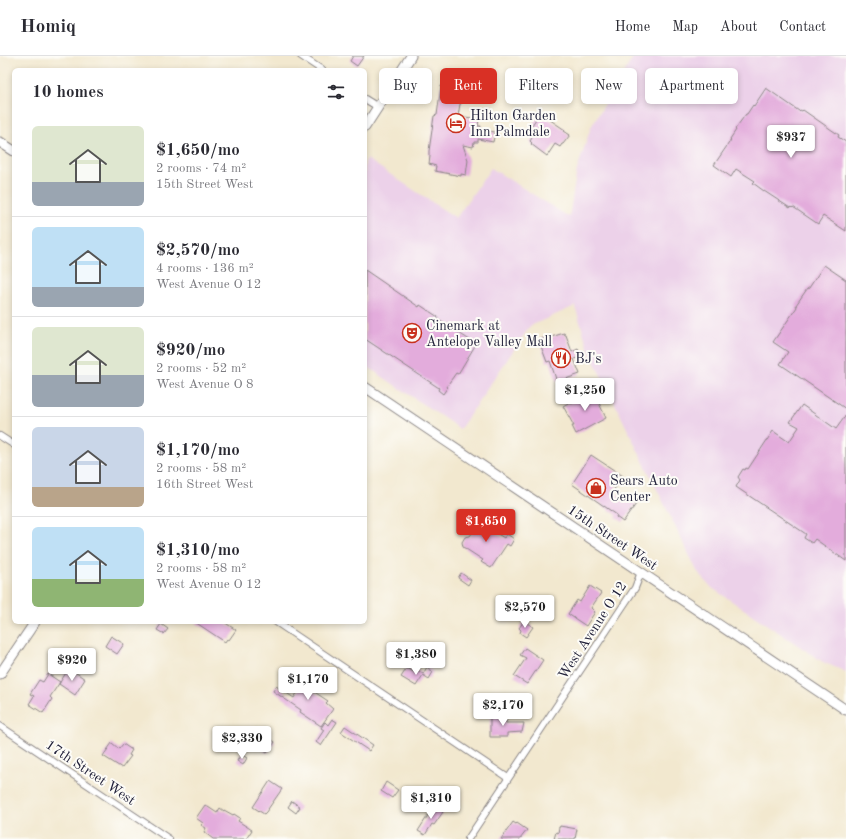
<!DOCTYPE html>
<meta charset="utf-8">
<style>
body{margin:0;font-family:"Old Standard TT",serif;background:#f7f7f7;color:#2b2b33;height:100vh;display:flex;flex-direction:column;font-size:15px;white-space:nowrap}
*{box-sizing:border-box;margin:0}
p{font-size:13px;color:#7c7c81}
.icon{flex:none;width:22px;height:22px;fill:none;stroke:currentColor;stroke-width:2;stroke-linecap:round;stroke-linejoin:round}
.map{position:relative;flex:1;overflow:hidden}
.details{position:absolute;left:12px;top:12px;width:355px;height:556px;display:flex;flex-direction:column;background:#fff;border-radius:6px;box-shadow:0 2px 6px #0003}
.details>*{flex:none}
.hud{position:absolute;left:379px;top:12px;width:380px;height:36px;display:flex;gap:8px}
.price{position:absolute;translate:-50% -34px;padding:0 9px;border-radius:4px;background:#fff;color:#222;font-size:13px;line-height:26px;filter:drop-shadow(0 1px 2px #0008)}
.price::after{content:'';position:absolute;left:50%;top:24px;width:12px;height:9px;margin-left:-6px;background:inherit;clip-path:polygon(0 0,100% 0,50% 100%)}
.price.active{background:#d93025;color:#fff}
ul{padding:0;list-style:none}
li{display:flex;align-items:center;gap:12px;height:100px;padding:0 20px}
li+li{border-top:1px solid #e1e1e2}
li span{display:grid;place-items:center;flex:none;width:112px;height:80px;border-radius:6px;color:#555}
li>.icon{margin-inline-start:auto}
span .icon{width:48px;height:48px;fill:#fffc;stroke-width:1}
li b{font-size:17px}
h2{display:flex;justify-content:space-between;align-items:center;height:48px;padding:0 20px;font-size:17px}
.tag{padding:0 14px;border-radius:6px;background:#fff;box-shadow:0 2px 6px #0003;font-size:14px;line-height:36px}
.tag.active{background:#d93025;color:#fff}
header{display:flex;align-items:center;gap:24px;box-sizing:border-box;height:56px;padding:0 20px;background:#fff;border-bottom:1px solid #e1e1e2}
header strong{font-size:19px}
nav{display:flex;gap:22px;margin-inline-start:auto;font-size:14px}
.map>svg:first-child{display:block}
</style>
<header>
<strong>Homiq</strong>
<nav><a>Home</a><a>Map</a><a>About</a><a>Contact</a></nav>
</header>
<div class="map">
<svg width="846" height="783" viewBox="0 0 846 783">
<rect width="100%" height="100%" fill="#fdfcf7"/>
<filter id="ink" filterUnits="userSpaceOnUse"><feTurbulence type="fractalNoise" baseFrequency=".025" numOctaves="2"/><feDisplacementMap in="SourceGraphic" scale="8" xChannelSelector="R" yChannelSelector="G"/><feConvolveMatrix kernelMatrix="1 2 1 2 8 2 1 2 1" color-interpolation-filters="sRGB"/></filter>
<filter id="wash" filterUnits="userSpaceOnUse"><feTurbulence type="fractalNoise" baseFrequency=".012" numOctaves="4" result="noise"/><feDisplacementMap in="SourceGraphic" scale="16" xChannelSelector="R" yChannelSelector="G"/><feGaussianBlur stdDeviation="0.9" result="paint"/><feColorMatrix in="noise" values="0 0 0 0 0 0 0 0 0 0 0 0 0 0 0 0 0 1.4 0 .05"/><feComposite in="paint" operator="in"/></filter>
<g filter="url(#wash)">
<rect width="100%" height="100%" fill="#f2e8cf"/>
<!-- built -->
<polygon fill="#ecd1e9" points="634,0 846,0 846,616 823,606 712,532 697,515 589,295 575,250 530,270 460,373 365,309 365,106 367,103 456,162 491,112 569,161 577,114 591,71"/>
<g id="blocks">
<!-- building -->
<g fill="#e3acdc">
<polygon points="353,0 364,0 357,10 350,5"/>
<polygon points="446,17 464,21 463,25 465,25 461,48 460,48 458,60 479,63 478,70 481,70 480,74 495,76 493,86 478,83 478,86 474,86 473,91 463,89 468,104 466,119 461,118 461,120 435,115 436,110 429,108 430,100 429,99 429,95 434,60 437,59 441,30 442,30 444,21 445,21"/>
<polygon points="766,32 799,55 800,54 802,55 803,54 839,79 838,81 846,86 846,175 823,160 818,168 793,151 792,152 791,151 790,152 764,135 753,127 755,125 736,113 731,121 714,109 731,84 730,83 736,74 735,73 746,58 747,58 753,49 754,50"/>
<polygon points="540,57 565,74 564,75 570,79 563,88 562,88 560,91 555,88 547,100 531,88 532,87 530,85 532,82 526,78"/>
<polygon points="824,209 846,224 846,353 780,308 788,296 773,286 797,251 796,249 807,233 809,232"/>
<polygon points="365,214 419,251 420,249 438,261 437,263 476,288 458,318 456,317 446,331 447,332 443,338 438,334 439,332 365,283"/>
<polygon points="564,277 565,279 566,279 572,296 578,293 580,297 581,301 574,303 580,318 557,326 550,305 547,306 539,285 541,285 541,283 550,279 551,281"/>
<polygon points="589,336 597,338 596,341 606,362 576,378 572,370 574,370 563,350 570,346 571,347 588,338"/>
<polygon points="802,349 836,373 846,359 846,505 815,483 812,487 804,482 806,478 736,431 740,424 738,421 743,413 745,414 746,412 748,413 773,375 789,386 799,371 790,366"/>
<polygon points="591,399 623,420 613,435 626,444 628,442 636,448 623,466 616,461 617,459 572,428"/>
<polygon points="483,461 491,467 488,472 504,482 507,478 514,483 510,490 507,488 491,512 481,506 483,504 463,491 462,486 465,481 470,480"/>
<polygon points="461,517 471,524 468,529 458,522"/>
<polygon points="590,530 601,537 591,552 595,556 586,570 568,558 577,544 580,546"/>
<polygon points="524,565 533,571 526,581 520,577 521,574 519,572"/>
<polygon points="195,566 224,566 236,574 229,584 227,583 225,586"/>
<polygon points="161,568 168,573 164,578 157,574"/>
<polygon points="111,580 124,588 117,598 105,590"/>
<polygon points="525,592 543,604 527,628 514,620 526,602 520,599"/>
<polygon points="427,611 433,616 429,623 423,619 416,630 401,621 407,612 415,617 417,614 423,618"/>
<polygon points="69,612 85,623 75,639 59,628"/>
<polygon points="306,617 316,624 310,633 328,645 326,647 333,653 321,670 300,656 301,654 273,635 276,630 294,642 302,629 299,627"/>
<polygon points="48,618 60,626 50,641 52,643 43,657 29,648 34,640 30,638 39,624 43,626"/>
<polygon points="506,658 506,667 524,667 522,676 507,677 507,681 490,681 490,660 493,660 494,659"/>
<polygon points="332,663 337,666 321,690 316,686 324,674 321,672 325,666 328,669"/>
<polygon points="345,670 373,689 369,695 341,676"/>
<polygon points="256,672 275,686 267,697 248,684"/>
<polygon points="112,687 119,693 123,688 132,694 129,699 131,700 122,712 103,700"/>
<polygon points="241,698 247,702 243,709 237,705"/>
<polygon points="270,725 282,733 266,756 264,758 253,751"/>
<polygon points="386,726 398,734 392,742 381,735"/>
<polygon points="292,745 300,751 296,757 288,751"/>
<polygon points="205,749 217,757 220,752 224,755 224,754 233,759 234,758 240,762 238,765 252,774 246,783 213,783 204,776 206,772 201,769 203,767 196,762"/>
<polygon points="434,750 443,756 434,769 432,768 425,779 418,775"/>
<polygon points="513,766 516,768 517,767 527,774 520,783 501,783"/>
<polygon points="560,770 577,773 575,783 554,783 556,776 558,777 559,771 560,771"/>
</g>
</g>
</g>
<g filter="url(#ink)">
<use href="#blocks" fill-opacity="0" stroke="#8a8585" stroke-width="1"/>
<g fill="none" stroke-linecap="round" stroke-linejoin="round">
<!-- street casing -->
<g stroke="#8a8585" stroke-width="8">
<g id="street">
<polyline points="301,0 322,14"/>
<polyline points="365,43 378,51"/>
<polyline points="0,380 14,389"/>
<polyline points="276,566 508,722"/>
<polyline points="0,670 169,783"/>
<polyline points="468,783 635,532 641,516"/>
</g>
</g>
<!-- secondary casing -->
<g stroke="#8a8585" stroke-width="11">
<g id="secondary">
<polyline points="365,71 411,0"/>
<polyline points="0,86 14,95"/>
<polyline points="365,331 846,654"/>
<polyline points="0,618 35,566"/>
</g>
</g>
<!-- street -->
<use href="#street" stroke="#fff" stroke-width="6"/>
<!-- secondary -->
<use href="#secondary" stroke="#fff" stroke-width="9"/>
</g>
</g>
<!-- icons -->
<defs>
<g id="hotel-ring" transform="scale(1)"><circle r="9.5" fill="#fdfcf7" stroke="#c8321e" stroke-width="1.5"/><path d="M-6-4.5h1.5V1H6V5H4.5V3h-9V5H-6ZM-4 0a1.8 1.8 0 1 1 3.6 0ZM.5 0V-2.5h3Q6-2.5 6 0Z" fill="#c8321e"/></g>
<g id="theatre-ring" transform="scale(1)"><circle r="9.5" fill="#fdfcf7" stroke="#c8321e" stroke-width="1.5"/><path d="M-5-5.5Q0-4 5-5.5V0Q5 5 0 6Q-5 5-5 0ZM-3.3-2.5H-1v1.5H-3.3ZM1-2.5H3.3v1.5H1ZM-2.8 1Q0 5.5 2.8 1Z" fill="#c8321e"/></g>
<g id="restaurant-ring" transform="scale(1)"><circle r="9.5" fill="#fdfcf7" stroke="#c8321e" stroke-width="1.5"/><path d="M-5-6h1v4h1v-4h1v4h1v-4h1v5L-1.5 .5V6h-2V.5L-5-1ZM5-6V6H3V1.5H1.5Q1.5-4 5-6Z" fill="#c8321e"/></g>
<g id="shop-ring" transform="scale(1)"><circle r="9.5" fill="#fdfcf7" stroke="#c8321e" stroke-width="1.5"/><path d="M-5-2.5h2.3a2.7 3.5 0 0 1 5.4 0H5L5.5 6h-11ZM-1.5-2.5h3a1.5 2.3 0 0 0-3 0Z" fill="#c8321e"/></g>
</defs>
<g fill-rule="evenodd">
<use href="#hotel-ring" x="456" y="67"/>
<use href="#theatre-ring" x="412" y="277"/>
<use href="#restaurant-ring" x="561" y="302"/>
<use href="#shop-ring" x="596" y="432"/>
</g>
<g text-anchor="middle" stroke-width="4" stroke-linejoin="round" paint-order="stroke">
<!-- poi labels -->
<g font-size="14" fill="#22223b" stroke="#fdfcf7" text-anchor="start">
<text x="470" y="64">Hilton Garden<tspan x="470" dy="16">Inn Palmdale</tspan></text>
<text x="426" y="274">Cinemark at<tspan x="426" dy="16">Antelope Valley Mall</tspan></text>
<text x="575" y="307">BJ's</text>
<text x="610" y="429">Sears Auto<tspan x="610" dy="16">Center</tspan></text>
</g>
<!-- street labels -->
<g font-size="14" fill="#22223b" stroke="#fdfcf7">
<text transform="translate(613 481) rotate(34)" y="5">15th Street West</text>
<text transform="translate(592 574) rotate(-57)" y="5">West Avenue O 12</text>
<text transform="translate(91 716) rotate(34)" y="5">17th Street West</text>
</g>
</g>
</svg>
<b class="price" style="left:791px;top:103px">$937</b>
<b class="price" style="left:585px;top:356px">$1,250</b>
<b class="price active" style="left:486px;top:487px">$1,650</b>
<b class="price" style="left:525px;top:573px">$2,570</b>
<b class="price" style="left:416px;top:620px">$1,380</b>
<b class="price" style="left:72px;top:626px">$920</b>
<b class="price" style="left:308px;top:645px">$1,170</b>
<b class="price" style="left:503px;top:671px">$2,170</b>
<b class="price" style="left:242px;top:704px">$2,330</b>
<b class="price" style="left:431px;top:764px">$1,310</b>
<div class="hud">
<a class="tag">Buy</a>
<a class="tag active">Rent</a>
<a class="tag">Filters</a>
<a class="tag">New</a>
<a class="tag">Apartment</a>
</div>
<section class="details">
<h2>10 homes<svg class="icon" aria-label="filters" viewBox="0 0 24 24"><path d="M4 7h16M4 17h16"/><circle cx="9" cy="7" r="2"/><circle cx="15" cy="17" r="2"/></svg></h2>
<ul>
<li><span style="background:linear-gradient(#dfe7d0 70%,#9aa5b1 0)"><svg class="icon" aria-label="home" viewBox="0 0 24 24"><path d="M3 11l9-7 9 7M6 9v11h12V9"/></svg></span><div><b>$1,650/mo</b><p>2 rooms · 74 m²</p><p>15th Street West</p></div></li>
<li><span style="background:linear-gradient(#bfe0f5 75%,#9aa5b1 0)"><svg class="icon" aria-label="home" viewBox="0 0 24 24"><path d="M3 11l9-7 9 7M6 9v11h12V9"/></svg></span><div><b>$2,570/mo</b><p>4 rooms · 136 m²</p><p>West Avenue O 12</p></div></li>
<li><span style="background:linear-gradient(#dfe7d0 60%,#9aa5b1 0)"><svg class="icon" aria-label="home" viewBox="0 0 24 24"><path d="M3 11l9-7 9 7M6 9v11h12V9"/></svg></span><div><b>$920/mo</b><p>2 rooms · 52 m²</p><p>West Avenue O 8</p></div></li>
<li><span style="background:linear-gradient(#c9d6e8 75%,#b9a48a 0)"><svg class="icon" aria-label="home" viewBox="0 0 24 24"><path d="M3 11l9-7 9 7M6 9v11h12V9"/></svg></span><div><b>$1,170/mo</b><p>2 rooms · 58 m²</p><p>16th Street West</p></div></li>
<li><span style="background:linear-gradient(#bfe0f5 65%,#8fb573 0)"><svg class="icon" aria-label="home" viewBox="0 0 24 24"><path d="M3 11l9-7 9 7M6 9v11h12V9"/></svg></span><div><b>$1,310/mo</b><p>2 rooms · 58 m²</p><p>West Avenue O 12</p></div></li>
</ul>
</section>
</div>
